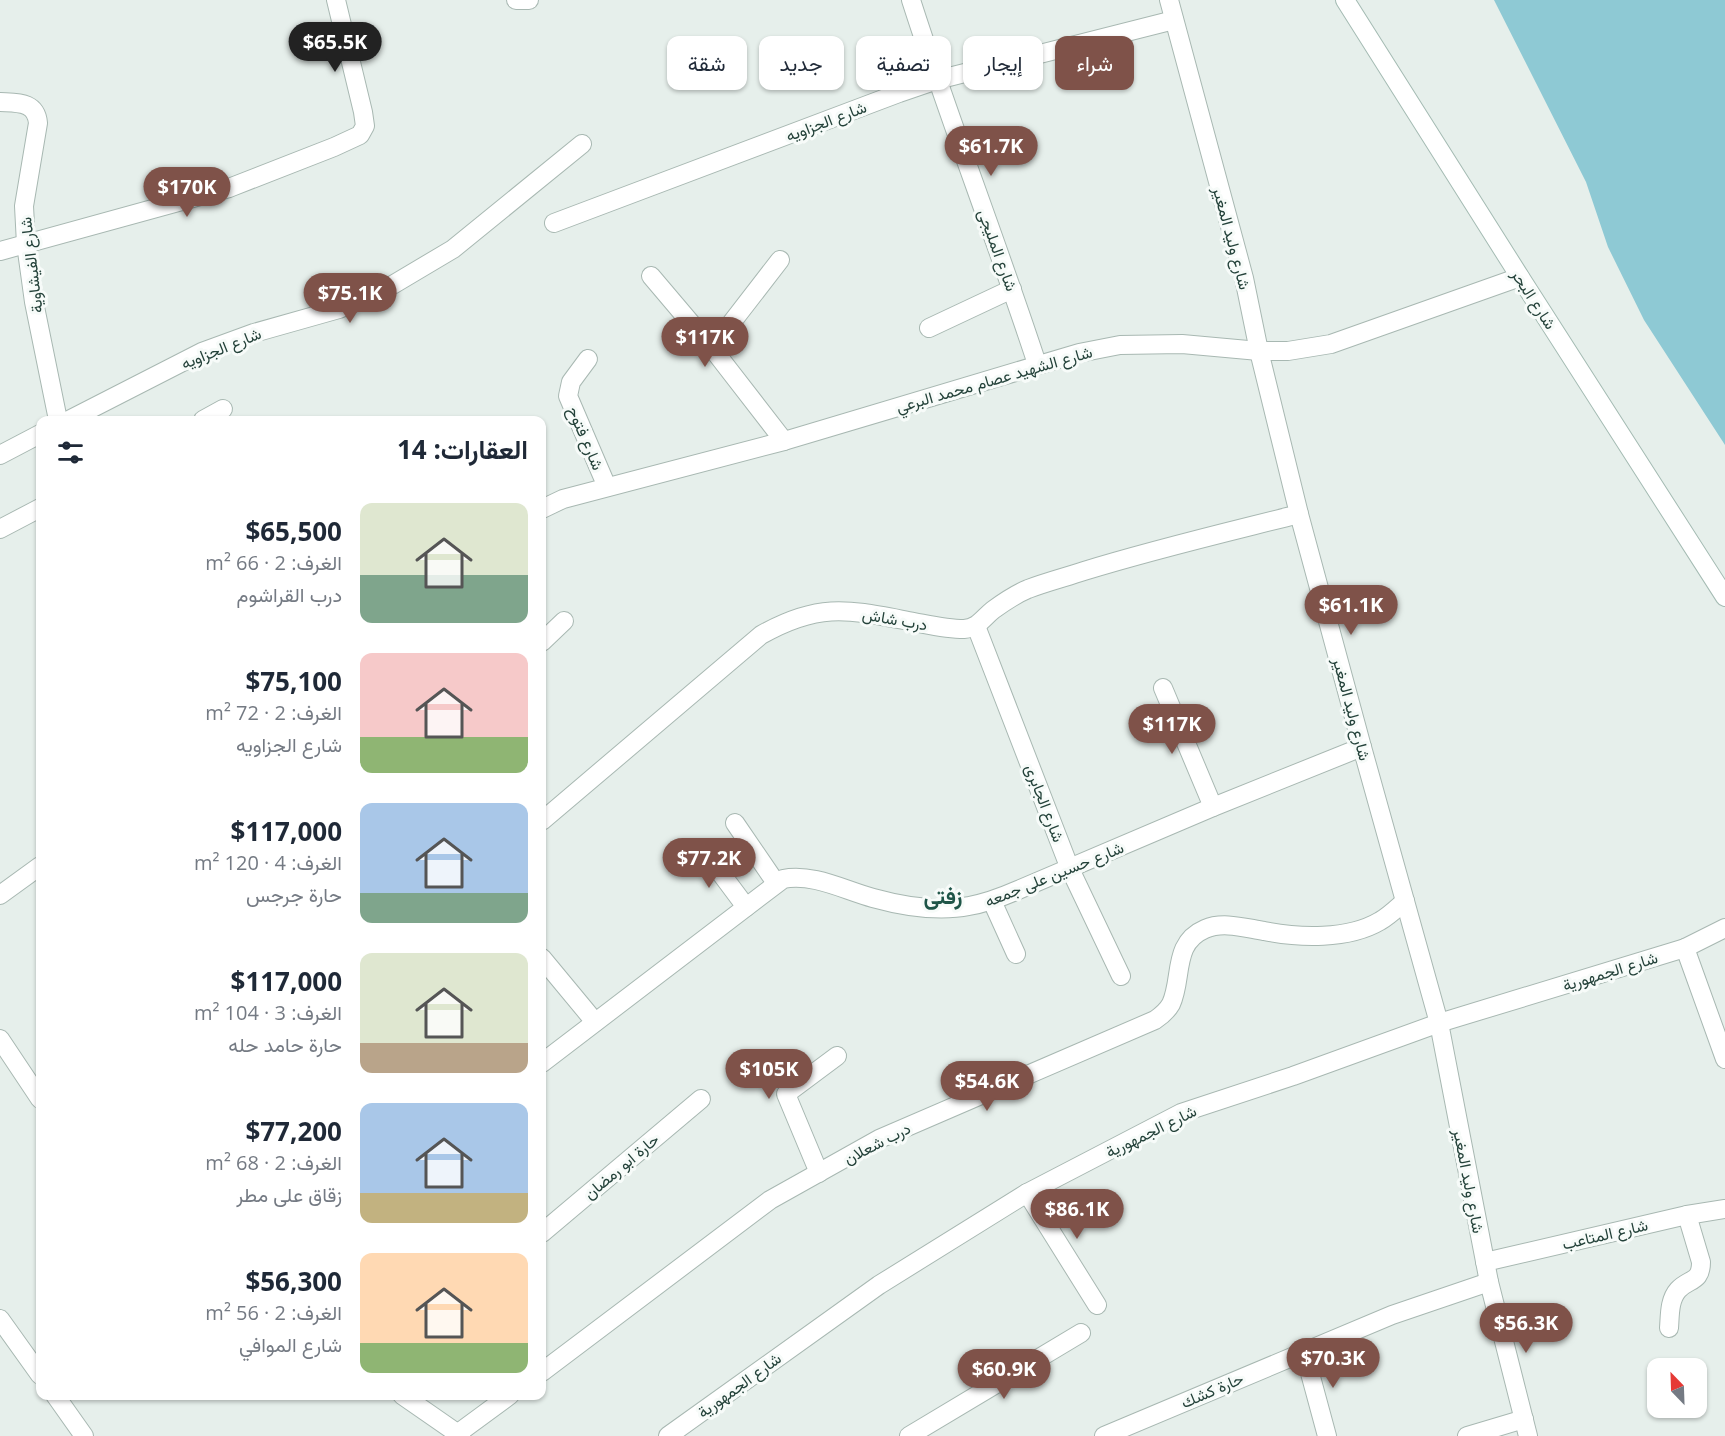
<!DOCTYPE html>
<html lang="ar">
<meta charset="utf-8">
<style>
body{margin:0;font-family:"Open Sans",Vazirmatn,sans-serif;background:#f2f2f3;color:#1f2937;direction:rtl;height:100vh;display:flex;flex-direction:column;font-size:22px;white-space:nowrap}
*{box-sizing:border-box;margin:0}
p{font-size:20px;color:#747a83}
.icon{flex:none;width:33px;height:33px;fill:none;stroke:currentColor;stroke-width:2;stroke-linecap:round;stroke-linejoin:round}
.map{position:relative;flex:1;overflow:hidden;direction:ltr}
.drawer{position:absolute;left:36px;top:416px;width:510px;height:984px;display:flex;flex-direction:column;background:#fff;border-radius:12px;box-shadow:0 2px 4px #0004;direction:rtl}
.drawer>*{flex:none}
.hud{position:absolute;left:564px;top:36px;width:570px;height:54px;direction:rtl;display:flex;gap:12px}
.needle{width:39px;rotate:337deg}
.tools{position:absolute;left:1647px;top:1358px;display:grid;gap:12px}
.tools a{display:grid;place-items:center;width:60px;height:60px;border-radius:12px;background:#fff;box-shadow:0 2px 4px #0004;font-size:30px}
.price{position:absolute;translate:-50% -51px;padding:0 14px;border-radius:21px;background:#7f5249;color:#fff;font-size:20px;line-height:39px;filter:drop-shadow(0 2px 3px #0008)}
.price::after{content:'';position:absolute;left:50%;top:36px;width:18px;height:14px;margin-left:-9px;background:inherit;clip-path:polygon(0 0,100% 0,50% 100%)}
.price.active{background:#222;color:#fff}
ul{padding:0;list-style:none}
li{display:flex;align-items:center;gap:18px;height:150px;padding:0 18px}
li span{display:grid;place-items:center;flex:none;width:168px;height:120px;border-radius:12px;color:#555}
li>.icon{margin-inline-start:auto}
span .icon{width:72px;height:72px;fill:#fffc;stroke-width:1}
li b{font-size:26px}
h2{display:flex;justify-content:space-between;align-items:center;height:72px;padding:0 18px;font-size:26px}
.tag{padding:0 21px;border-radius:12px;background:#fff;box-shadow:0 2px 4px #0004;font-size:21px;line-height:54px}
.tag.active{background:#7f5249;color:#fff}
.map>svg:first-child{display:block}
</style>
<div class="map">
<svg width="1725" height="1436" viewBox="0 0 1725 1436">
<rect width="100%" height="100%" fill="#e6efeb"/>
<!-- water -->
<polygon fill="#8ec9d4" points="1494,0 1725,0 1725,445 1644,320 1608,247 1586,182"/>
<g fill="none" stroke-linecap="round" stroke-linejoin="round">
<!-- street casing -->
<g stroke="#a8b8b2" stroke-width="20">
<g id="street">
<polyline points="516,0 529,0"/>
<path d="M911,0C950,122 997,242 1037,364"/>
<polyline points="1169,0 1244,278 1259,351 1299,514 1362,747 1439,1023 1489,1282 1528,1436"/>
<path d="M0,102C17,103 36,101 38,123L24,206L26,244L34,302L58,420"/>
<polyline points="554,223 899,93 937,80 1174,20"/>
<polyline points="0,251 229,188 334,147 360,135 365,126 363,112 336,0"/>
<polyline points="651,276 712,348 784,441"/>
<polyline points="929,328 1012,289"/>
<polyline points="712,348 780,260"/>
<polyline points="588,359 571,382 568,396 607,487"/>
<polyline points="69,420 202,352 254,333 339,309 384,290 453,249 582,144"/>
<polyline points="203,420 223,409"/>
<polyline points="0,455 40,434"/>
<polyline points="542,509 563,499 784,441 1079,353 1120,345 1182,344 1259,351 1288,351 1331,344 1520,277"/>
<polyline points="0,529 40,508"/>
<polyline points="976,626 1070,869 1121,976"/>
<polyline points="542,642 564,621"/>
<polyline points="1163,688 1213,807"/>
<path d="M542,821L761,635C821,601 850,610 914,622C930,625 947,629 964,629C978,628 983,618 993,610C1004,602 1016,594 1028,589C1046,582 1066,577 1084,571C1155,549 1228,532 1299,514"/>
<polyline points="735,823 776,883"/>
<polyline points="702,848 746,907"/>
<polyline points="0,895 40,866"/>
<polyline points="992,901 1016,954"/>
<polyline points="1685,948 1725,1059"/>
<polyline points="542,958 595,1022"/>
<polyline points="0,1039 40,1099"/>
<path d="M542,1063L783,879C813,873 844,890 873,898C902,906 939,912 969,906C986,903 1002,897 1018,890L1213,807L1362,747"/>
<polyline points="819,1173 786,1094 837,1056"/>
<polyline points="1027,1193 1097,1305"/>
<polyline points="542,1233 701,1099"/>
<polyline points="1485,1262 1687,1215 1725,1209"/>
<polyline points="0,1319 40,1375"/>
<path d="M1669,1328C1670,1316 1669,1300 1678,1290C1689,1278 1701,1283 1701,1262L1687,1215"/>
<polyline points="1304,1351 1327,1436"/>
<path d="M542,1372L770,1200L879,1139L1155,1020C1161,1016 1167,1011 1171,1004C1183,978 1172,943 1205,929C1223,921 1245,928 1264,931C1299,938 1348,940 1380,921C1389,916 1397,908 1405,901"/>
<polyline points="55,1395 84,1436"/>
<polyline points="402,1395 461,1436"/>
<polyline points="457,1434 510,1395"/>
<polyline points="668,1436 879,1285 1027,1193 1181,1113 1293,1076 1439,1023 1685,948 1725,928"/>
<polyline points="909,1436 1081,1333"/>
<polyline points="1104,1436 1392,1315 1489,1282"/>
<polyline points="1467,1436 1524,1419"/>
</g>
</g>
<!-- secondary casing -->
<g stroke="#a4bbb3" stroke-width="20">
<polyline id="secondary" points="1345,0 1520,277 1725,597"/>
</g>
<!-- street -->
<use href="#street" stroke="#fff" stroke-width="18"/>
<!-- secondary -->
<use href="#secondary" stroke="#fff" stroke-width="18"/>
</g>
<g text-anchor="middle" stroke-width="6" stroke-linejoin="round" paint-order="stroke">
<!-- street labels -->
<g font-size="16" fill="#24423a" stroke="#f7fbf9">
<text transform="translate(826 121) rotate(-21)" y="6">شارع الجزاويه</text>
<text transform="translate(1232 238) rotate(75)" y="6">شارع وليد المغير</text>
<text transform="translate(998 250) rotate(70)" y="6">شارع المليجى</text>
<text transform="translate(31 265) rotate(-97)" y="6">شارع الفيشاوية</text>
<text transform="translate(1534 299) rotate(57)" y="6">شارع البحر</text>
<text transform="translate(221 348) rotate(-22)" y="6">شارع الجزاويه</text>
<text transform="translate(994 379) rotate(-16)" y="6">شارع الشهيد عصام محمد البرعي</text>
<text transform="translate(586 438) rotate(67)" y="6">شارع فتوح</text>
<text transform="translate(895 619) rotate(10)" y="6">درب شاش</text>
<text transform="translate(1352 709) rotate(75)" y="6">شارع وليد المغير</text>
<text transform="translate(1045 803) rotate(69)" y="6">شارع الجابرى</text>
<text transform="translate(1054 874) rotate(-22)" y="6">شارع حسين على جمعه</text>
<text transform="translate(1610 971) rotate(-17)" y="6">شارع الجمهورية</text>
<text transform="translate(1151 1131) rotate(-26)" y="6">شارع الجمهورية</text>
<text transform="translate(877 1143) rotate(-27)" y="6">درب شعلان</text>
<text transform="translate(621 1166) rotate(-40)" y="6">حارة ابو رمضان</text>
<text transform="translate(1469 1181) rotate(79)" y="6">شارع وليد المغير</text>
<text transform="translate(1605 1234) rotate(-13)" y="6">شارع المتاعب</text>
<text transform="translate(739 1385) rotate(-36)" y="6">شارع الجمهورية</text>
<text transform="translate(1212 1390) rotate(-23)" y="6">حارة كشك</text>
</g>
<!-- district labels -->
<g font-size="22" font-weight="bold" fill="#1f5548" stroke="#f7fbf9">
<text x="943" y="904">زفتى</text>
</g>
</g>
</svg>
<div class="tools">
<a><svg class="needle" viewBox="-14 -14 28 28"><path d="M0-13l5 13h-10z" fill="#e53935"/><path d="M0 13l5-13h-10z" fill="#747a83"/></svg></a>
</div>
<b class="price active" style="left:335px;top:73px">$65.5K</b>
<b class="price" style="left:991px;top:177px">$61.7K</b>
<b class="price" style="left:187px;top:218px">$170K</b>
<b class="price" style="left:350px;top:324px">$75.1K</b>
<b class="price" style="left:705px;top:368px">$117K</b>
<b class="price" style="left:1351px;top:636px">$61.1K</b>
<b class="price" style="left:1172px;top:755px">$117K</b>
<b class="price" style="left:709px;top:889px">$77.2K</b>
<b class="price" style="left:769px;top:1100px">$105K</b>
<b class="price" style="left:987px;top:1112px">$54.6K</b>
<b class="price" style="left:1077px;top:1240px">$86.1K</b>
<b class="price" style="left:1526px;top:1354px">$56.3K</b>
<b class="price" style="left:1333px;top:1389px">$70.3K</b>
<b class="price" style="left:1004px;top:1400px">$60.9K</b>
<div class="hud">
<a class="tag active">شراء</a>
<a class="tag">إيجار</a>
<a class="tag">تصفية</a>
<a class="tag">جديد</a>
<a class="tag">شقة</a>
</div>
<section class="drawer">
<h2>العقارات: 14<svg class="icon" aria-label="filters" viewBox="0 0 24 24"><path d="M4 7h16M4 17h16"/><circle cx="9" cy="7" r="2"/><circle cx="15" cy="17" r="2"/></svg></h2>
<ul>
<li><span style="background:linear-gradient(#dfe7d0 60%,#7fa58c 0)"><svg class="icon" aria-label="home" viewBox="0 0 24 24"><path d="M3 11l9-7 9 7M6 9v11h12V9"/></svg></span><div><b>$65,500</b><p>الغرف: 2 · 66 m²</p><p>درب القراشوم</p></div></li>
<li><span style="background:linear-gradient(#f6c9c9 70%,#8fb573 0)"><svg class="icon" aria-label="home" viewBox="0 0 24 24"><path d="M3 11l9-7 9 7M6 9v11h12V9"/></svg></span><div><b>$75,100</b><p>الغرف: 2 · 72 m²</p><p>شارع الجزاويه</p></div></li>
<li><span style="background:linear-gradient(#a9c7e8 75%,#7fa58c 0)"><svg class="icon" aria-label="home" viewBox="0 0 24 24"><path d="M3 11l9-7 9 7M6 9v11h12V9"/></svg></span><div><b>$117,000</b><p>الغرف: 4 · 120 m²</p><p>حارة جرجس</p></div></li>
<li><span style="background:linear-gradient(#dfe7d0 75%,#b9a48a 0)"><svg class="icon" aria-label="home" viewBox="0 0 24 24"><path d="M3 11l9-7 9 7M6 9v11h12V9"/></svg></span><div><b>$117,000</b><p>الغرف: 3 · 104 m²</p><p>حارة حامد حله</p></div></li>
<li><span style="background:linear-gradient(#a9c7e8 75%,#c2b280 0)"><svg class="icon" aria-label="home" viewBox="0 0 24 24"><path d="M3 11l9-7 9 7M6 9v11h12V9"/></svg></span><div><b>$77,200</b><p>الغرف: 2 · 68 m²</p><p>زقاق على مطر</p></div></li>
<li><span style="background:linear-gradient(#ffd9b3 75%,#8fb573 0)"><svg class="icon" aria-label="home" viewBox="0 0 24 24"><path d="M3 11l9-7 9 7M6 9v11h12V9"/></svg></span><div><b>$56,300</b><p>الغرف: 2 · 56 m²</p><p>شارع الموافي</p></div></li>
</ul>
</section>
</div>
